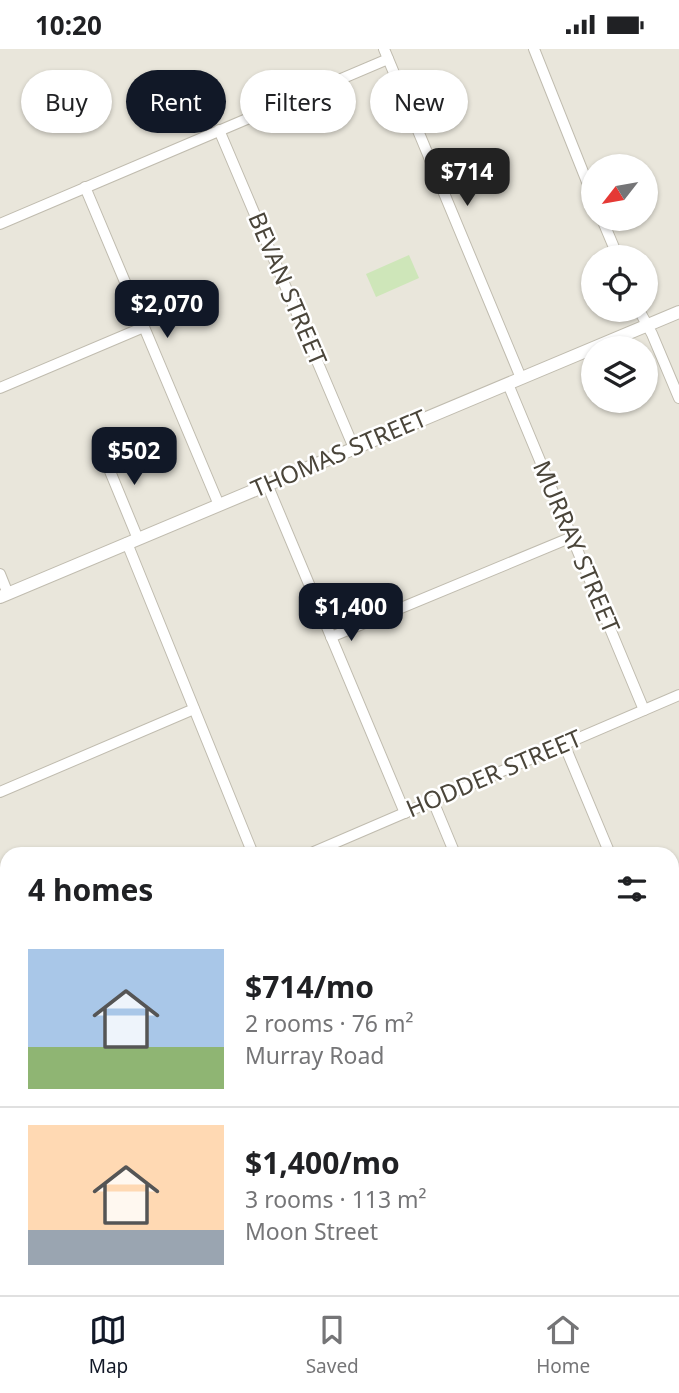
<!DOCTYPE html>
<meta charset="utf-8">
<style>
body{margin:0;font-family:"Noto Sans",sans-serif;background:#f6f6f6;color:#202124;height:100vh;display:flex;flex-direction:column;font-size:26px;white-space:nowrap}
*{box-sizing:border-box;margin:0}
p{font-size:23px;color:#757577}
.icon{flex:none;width:38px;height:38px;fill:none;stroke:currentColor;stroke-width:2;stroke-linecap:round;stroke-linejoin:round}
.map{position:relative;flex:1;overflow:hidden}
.drawer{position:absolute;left:0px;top:798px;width:679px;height:448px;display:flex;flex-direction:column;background:#fff;border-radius:21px 21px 0 0;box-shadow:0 2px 5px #0004}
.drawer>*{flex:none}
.guide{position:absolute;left:21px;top:21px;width:637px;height:63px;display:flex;gap:14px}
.needle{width:46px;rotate:239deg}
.controls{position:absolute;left:581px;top:105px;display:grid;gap:14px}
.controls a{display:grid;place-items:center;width:77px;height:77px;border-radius:50%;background:#fff;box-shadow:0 2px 5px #0004;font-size:35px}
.price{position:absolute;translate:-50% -60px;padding:0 16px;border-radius:14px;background:#111827;color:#fff;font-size:23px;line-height:46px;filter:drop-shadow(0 2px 4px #0008)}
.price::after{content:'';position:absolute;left:50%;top:42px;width:21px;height:16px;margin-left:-10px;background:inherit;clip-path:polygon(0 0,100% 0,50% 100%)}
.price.selected{background:#222;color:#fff}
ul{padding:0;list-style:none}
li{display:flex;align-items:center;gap:21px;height:175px;padding:0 28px}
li+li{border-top:2px solid #e0e0e0}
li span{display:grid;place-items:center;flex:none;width:196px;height:140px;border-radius:0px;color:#555}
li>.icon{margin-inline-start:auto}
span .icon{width:84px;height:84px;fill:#fffc;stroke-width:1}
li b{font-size:30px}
h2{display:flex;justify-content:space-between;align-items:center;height:84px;padding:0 28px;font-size:30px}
.tag{padding:0 24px;border-radius:32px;background:#fff;box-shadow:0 2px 5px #0004;font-size:24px;line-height:63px}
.tag.selected{background:#111827;color:#fff}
.status{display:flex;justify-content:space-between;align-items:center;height:49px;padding:0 35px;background:#fff;direction:ltr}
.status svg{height:19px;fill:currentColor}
.menu{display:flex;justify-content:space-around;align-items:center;height:98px;border-top:2px solid #e0e0e0;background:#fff;font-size:19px;color:#757577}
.menu a{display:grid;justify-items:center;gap:4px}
.menu .selected{color:#111827}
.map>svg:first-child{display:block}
</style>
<div class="status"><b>10:20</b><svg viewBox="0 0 49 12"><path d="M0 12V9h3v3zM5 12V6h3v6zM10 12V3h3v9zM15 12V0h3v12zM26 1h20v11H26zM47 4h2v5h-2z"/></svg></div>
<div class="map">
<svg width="679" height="1246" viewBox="0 0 679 1246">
<rect width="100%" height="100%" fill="#f5f3ed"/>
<!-- residential -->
<g fill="#e9e6db" fill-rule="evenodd">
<path d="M0,0H679V1246H160L157,1239H672V805H7V879L0,862ZM593,117H646V170H593ZM593,208H646V261H593ZM593,299H646V352H593Z"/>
<polygon points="0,1018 7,1035 7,1063 0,1065"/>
</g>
<!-- green -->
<g fill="#cee6b9">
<polygon points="409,206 419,229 376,248 366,225"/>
<polygon points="7,1063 7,1239 89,1239 92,1246 0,1246 0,1065"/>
</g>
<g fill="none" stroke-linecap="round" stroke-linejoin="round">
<!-- service casing -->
<g stroke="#c0bcaf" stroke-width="7">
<g id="service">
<polyline points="0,1204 7,1221"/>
<polyline points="15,1239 17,1246"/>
</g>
</g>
<!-- minor casing -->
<g stroke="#c0bcaf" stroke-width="12">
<g id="minor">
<polyline points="384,0 521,329"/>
<polyline points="534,0 593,148"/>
<polyline points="219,81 354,399"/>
<polyline points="85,138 219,456"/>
<polyline points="602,170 618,208"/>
<polyline points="0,175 388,10"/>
<polyline points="639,261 652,285 679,349"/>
<polyline points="508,335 644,661"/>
<polyline points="0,339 144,278"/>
<polyline points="100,398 138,490"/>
<polyline points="267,435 405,764"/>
<polyline points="127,494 253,805"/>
<polyline points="0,525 8,545"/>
<polyline points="331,588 572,488"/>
<polyline points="564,695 610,805"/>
<polyline points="0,743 194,660"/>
<polyline points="433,752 455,805"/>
<polyline points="309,805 679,646"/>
<polyline points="672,953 679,976"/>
<polyline points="0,1046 7,1044"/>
<polyline points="614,1239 617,1246"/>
<polyline points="439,1246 456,1239"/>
</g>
</g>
<!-- tertiary casing -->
<g stroke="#c0bcaf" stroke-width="14">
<polyline id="tertiary" points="0,548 679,263"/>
</g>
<!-- trunk casing -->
<g stroke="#d4ad48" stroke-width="19">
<g id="trunk">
<polyline points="0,911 7,929"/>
<polyline points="0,969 7,986"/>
<polyline points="112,1239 115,1246"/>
<polyline points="135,1239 138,1246"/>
</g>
</g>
<!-- service -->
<use href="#service" stroke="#fff" stroke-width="5"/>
<!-- minor -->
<use href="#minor" stroke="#fff" stroke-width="10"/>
<!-- tertiary -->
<use href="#tertiary" stroke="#fff" stroke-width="12"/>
<!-- trunk -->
<use href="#trunk" stroke="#f6de8e" stroke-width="18"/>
</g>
<g text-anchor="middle" stroke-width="5" stroke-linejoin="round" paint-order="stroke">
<!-- street labels -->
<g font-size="24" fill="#4a453a" stroke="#fff">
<text transform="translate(287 240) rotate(67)" y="8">BEVAN STREET</text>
<text transform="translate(339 405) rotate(-23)" y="8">THOMAS STREET</text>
<text transform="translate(576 498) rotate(67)" y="8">MURRAY STREET</text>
<text transform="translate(494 725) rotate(-23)" y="8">HODDER STREET</text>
</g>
</g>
</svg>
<div class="controls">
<a><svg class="needle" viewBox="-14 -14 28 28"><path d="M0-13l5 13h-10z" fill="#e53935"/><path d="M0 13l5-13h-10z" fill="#757577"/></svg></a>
<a><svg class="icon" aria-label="locate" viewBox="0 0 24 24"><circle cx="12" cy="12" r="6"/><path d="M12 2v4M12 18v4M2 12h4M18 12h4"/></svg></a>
<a><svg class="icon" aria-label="layers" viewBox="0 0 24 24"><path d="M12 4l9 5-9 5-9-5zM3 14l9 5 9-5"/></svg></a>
</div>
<b class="price selected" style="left:467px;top:159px">$714</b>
<b class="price" style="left:167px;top:291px">$2,070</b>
<b class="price" style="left:134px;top:438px">$502</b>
<b class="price" style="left:351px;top:594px">$1,400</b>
<div class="guide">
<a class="tag">Buy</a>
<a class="tag selected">Rent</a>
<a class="tag">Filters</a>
<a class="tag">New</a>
</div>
<section class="drawer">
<h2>4 homes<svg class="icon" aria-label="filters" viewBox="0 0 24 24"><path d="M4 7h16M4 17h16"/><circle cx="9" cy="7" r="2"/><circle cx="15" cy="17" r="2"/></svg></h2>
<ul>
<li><span style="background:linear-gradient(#a9c7e8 70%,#8fb573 0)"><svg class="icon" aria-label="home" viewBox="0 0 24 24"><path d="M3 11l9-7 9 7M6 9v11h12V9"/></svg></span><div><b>$714/mo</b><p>2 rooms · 76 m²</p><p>Murray Road</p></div></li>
<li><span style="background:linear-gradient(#ffd9b3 75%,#9aa5b1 0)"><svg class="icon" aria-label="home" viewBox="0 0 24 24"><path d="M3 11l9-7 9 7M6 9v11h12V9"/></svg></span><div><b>$1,400/mo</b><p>3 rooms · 113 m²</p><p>Moon Street</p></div></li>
</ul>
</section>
</div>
<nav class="menu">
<a class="selected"><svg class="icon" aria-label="map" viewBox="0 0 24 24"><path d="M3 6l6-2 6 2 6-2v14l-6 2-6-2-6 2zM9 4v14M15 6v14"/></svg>Map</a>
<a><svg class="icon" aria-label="saved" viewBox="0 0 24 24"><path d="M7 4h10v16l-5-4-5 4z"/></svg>Saved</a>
<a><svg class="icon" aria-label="home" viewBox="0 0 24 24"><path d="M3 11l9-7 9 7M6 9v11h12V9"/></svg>Home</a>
</nav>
